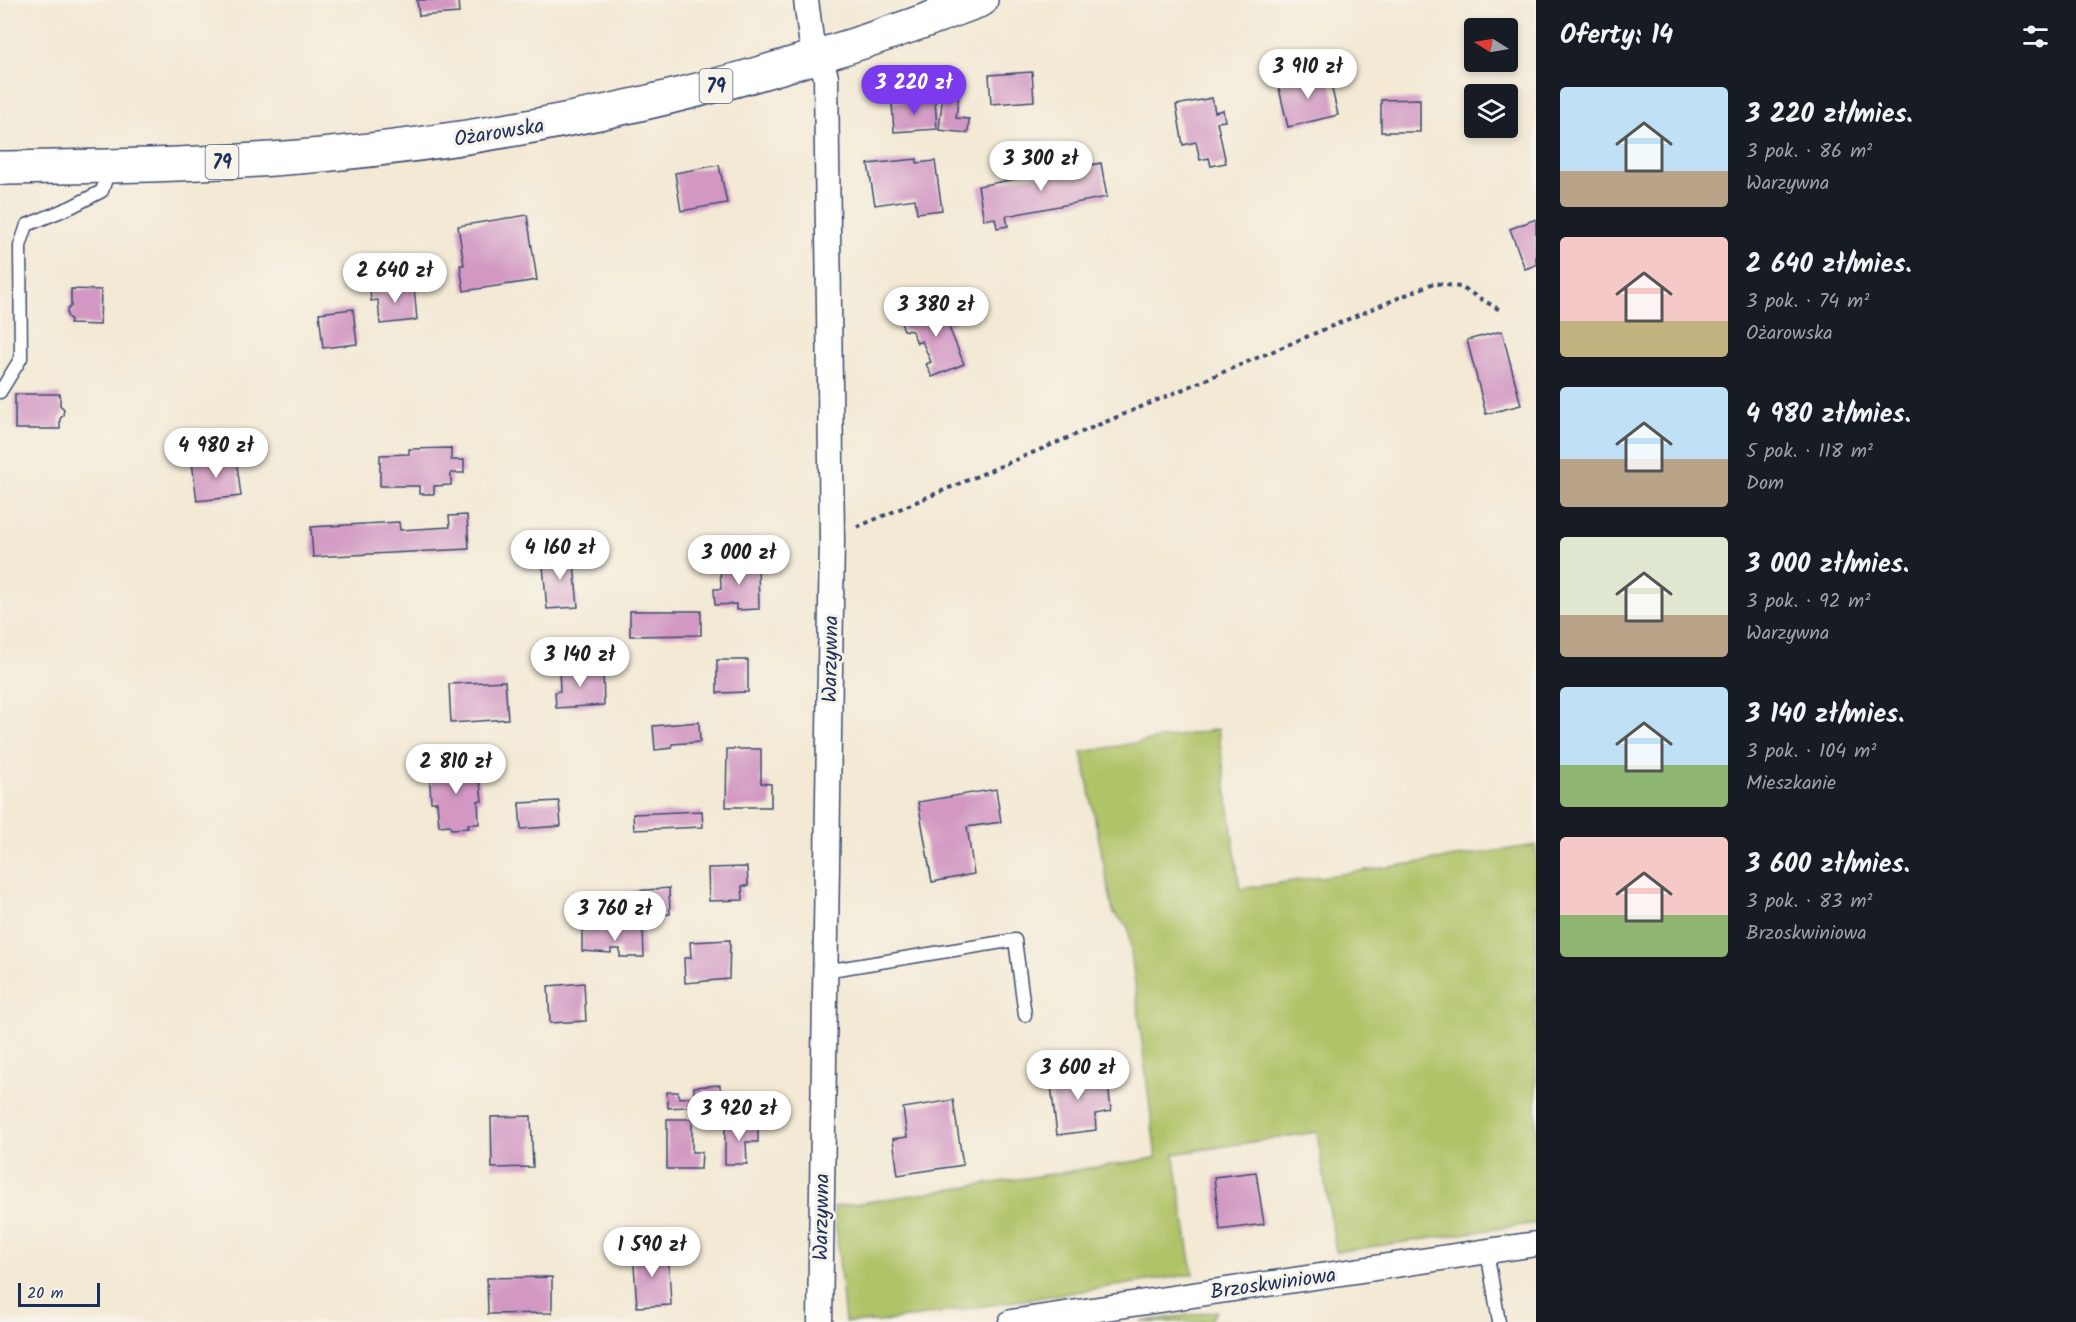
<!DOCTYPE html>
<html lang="pl">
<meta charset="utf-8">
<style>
body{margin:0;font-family:Kalam,sans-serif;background:#242831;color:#f1f3f6;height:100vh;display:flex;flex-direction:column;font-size:22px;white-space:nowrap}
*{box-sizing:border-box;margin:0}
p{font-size:20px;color:#9ea1a6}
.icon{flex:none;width:33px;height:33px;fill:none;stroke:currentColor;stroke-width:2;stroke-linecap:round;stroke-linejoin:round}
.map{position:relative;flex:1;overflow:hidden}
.details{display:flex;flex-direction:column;background:#171b24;width:540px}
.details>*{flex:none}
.needle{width:39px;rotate:281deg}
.controls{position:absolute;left:1464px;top:18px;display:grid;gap:12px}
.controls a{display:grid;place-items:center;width:54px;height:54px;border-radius:6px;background:#171b24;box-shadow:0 3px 9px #0003;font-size:30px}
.scale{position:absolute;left:18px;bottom:15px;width:82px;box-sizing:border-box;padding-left:6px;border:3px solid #1b2f5e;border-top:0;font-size:16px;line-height:21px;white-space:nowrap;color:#1b2f5e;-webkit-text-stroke:4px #f7f3e8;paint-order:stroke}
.price{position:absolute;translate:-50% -51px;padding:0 14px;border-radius:21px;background:#fff;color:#222;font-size:20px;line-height:39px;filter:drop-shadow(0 2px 3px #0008)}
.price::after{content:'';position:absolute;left:50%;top:36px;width:18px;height:14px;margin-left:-9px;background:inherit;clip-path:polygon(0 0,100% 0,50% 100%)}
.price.selected{background:#7c3aed;color:#fff}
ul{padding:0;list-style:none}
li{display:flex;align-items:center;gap:18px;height:150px;padding:0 24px}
li span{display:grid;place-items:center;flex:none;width:168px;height:120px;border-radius:6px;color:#555}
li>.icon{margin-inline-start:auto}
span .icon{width:72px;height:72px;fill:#fffc;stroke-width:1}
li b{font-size:26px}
h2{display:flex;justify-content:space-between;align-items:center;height:72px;padding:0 24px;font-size:26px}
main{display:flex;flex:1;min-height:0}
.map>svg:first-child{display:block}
</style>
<main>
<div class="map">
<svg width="1536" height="1322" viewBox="0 0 1536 1322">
<rect width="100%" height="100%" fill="#f7f3e8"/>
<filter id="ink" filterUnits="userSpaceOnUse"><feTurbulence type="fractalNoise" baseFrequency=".0167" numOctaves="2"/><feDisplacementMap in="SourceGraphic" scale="12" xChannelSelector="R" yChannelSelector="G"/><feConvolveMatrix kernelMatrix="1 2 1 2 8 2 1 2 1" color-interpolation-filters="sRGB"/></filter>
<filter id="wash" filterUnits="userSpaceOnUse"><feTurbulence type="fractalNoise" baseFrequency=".008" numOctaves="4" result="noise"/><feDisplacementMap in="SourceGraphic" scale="24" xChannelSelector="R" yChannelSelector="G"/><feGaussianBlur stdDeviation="1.35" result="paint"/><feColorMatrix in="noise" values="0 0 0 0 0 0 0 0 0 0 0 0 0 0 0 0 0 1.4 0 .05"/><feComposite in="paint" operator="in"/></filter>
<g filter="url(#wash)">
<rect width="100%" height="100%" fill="#f3e9d4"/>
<!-- green -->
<g fill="#afc367" stroke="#657962" stroke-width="1.5">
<polygon points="1218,729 1240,889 1536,845 1536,1223 1336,1252 1317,1132 1174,1154 1193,1274 879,1322 845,1322 834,1207 1156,1158 1128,927 1113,912 1082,752"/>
<polygon points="1217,1311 1210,1322 1141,1322"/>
</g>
<g id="blocks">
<!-- building -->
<g fill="#d298c3">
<polygon points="417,0 458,0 459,13 419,16"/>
<polygon points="1032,72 1034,101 991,104 989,75"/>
<polygon points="1328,72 1338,115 1288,127 1278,84"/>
<polygon points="943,93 959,94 956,118 969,119 968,133 939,130"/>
<polygon points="1212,98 1215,112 1223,110 1225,121 1217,122 1226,163 1211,166 1209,158 1200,160 1196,142 1183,145 1176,105"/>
<polygon points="1420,99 1420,132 1381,132 1381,100"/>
<polygon points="935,100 937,129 894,132 892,103"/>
<polygon points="917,159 917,163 935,161 942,210 917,213 915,199 875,205 868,164"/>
<polygon points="1101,163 1107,197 1006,216 1008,226 997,228 995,218 984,220 978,186"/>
<polygon points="719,165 727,203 681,211 675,173"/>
<polygon points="527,215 537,280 464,291 460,265 464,265 458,226"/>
<polygon points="1536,219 1536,265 1525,269 1510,229"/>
<polygon points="414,286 417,320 380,324 378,300 371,301 370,289"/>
<polygon points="71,289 101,290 100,325 70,324 71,320 67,316 67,310 71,306"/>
<polygon points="947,303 956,322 948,325 964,364 932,377 926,364 931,362 922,341 917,343 912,331 904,330 901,323 903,316 910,313 917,316"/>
<polygon points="353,309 357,344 323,348 319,313"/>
<polygon points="1502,331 1521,405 1486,414 1467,340"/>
<polygon points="15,394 60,394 60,405 64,409 63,415 60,419 60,429 15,429"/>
<polygon points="451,448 451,460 464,460 464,473 451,473 451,485 434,486 434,494 419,494 419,486 380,486 380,455 409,454 409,449"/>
<polygon points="236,457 241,496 197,501 192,462"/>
<polygon points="467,515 469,549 313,557 311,527 399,522 400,530 450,527 449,516"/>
<polygon points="573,552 578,607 547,609 542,555"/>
<polygon points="758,563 759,609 736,610 736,604 715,605 714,589 721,589 720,564"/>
<polygon points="630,611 701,611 701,635 630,636"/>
<polygon points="717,660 748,660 748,692 717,693"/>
<polygon points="582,666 582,670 603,669 604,705 556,708 555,692 560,691 559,667"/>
<polygon points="505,681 508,719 451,723 449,684"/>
<polygon points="699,722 700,742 672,744 672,748 655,750 653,726"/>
<polygon points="727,749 761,749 761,783 771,784 771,807 726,807"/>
<polygon points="475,764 477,782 480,782 482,801 478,801 479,824 468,824 469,828 451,829 450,825 439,826 437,802 431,802 429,767"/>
<polygon points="996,789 1001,822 967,827 974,874 932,882 918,802"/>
<polygon points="559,801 561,826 521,829 519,803"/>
<polygon points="702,811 703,827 634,830 633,814"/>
<polygon points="747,867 748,886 742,886 743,900 709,901 708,868"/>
<polygon points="669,888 670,914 625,917 624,892"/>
<polygon points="643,930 644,957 620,957 620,949 611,949 611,953 582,951 582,931"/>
<polygon points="730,940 729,979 685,983 684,958 691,958 690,942"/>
<polygon points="584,983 586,1021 550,1023 548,986"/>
<polygon points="1066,1066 1068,1079 1107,1074 1111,1111 1095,1114 1096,1130 1057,1135 1049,1068"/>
<polygon points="720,1085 721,1105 668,1108 667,1092 678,1092 679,1098 694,1097 694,1087"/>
<polygon points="953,1100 963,1165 898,1175 893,1139 907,1137 903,1108"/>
<polygon points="531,1116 533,1167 492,1168 491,1117"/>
<polygon points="667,1119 692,1119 692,1152 702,1152 701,1169 667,1169"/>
<polygon points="725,1124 758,1124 758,1142 746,1142 747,1164 725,1164"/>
<polygon points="1256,1172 1264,1224 1220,1230 1214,1177"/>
<polygon points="668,1249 671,1305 637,1307 633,1251"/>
<polygon points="552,1277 552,1313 488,1314 487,1278"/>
</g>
</g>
</g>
<g filter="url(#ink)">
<use href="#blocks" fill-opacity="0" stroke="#3b4b70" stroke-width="1.5"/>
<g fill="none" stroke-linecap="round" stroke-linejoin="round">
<!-- service casing -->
<g stroke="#3b4b70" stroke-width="15">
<g id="service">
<polyline points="0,392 21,358 20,246 27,225 71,207 102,191 110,167"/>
<polyline points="825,971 1015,940 1025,1015"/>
<polyline points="1487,1251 1499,1322"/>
</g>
</g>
<!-- minor casing -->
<g stroke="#3b4b70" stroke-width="27">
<g id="minor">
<polyline points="806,0 811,39 821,56 826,78 832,538 820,1322"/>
<polyline points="1011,1322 1536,1244"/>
</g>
</g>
<!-- primary casing -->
<g stroke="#3b4b70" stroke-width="36">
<path id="primary" d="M0,168C107,166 215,165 322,155C548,134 769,81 981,0"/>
</g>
<!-- path -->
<polyline stroke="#3b4b70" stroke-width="4" stroke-dasharray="4.5 4.5" stroke-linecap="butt" points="857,527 1434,283 1460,287 1500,310"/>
<!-- service -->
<use href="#service" stroke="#fff" stroke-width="12"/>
<!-- minor -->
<use href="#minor" stroke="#fff" stroke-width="24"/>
<!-- primary -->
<use href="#primary" stroke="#fff" stroke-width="33"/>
</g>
</g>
<g text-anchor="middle" stroke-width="6" stroke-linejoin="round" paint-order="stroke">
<!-- shield labels -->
<g fill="#f7f3e8" stroke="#5d6a87" stroke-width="1.5">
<rect x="699.5" y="69" width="33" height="34" rx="4.5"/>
<rect x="205.5" y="145" width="33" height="34" rx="4.5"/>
</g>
<g font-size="20" font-weight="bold" fill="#1b2f5e">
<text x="716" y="93">79</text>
<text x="222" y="169">79</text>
</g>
<!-- street labels -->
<g font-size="21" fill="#1b2f5e" stroke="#f7f3e8">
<text transform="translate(499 132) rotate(-9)" y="7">Ożarowska</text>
<text transform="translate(830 659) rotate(-89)" y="7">Warzywna</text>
<text transform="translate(821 1217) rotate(-89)" y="7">Warzywna</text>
<text transform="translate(1273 1283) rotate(-8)" y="7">Brzoskwiniowa</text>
</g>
</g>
</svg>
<div class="controls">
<a><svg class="needle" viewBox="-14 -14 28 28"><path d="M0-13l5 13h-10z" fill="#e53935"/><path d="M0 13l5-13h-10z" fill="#9ea1a6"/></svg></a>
<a><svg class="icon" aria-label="layers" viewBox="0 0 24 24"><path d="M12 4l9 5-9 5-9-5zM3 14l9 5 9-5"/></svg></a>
</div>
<div class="scale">20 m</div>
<b class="price" style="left:1308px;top:100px">3 910 zł</b>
<b class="price selected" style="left:914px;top:116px">3 220 zł</b>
<b class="price" style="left:1041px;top:192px">3 300 zł</b>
<b class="price" style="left:395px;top:304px">2 640 zł</b>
<b class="price" style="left:936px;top:338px">3 380 zł</b>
<b class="price" style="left:216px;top:479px">4 980 zł</b>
<b class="price" style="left:560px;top:581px">4 160 zł</b>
<b class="price" style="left:739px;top:586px">3 000 zł</b>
<b class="price" style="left:580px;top:688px">3 140 zł</b>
<b class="price" style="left:456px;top:795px">2 810 zł</b>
<b class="price" style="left:615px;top:942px">3 760 zł</b>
<b class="price" style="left:1078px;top:1101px">3 600 zł</b>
<b class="price" style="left:739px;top:1142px">3 920 zł</b>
<b class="price" style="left:652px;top:1278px">1 590 zł</b>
</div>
<section class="details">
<h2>Oferty: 14<svg class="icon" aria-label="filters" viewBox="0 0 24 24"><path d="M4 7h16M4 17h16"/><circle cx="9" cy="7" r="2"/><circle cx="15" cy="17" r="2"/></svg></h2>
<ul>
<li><span style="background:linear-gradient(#bfe0f5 70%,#b9a48a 0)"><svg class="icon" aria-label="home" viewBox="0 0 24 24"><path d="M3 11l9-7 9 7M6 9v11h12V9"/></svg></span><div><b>3 220 zł/mies.</b><p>3 pok. · 86 m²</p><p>Warzywna</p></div></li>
<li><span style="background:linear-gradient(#f6c9c9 70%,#c2b280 0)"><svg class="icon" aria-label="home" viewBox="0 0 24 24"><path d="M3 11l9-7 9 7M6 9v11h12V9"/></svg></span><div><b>2 640 zł/mies.</b><p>3 pok. · 74 m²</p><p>Ożarowska</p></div></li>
<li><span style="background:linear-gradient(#bfe0f5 60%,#b9a48a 0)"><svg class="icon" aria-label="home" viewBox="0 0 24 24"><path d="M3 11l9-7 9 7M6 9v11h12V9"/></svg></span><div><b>4 980 zł/mies.</b><p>5 pok. · 118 m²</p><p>Dom</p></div></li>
<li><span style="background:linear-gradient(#dfe7d0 65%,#b9a48a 0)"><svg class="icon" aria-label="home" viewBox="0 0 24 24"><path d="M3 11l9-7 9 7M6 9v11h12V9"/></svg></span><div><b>3 000 zł/mies.</b><p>3 pok. · 92 m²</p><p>Warzywna</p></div></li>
<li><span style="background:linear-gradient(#bfe0f5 65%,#8fb573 0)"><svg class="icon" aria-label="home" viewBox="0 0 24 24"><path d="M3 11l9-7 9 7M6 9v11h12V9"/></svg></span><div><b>3 140 zł/mies.</b><p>3 pok. · 104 m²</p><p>Mieszkanie</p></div></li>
<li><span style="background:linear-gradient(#f6c9c9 65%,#8fb573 0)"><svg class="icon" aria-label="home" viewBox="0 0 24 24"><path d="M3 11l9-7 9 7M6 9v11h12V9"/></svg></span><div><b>3 600 zł/mies.</b><p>3 pok. · 83 m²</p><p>Brzoskwiniowa</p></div></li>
</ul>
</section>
</main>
